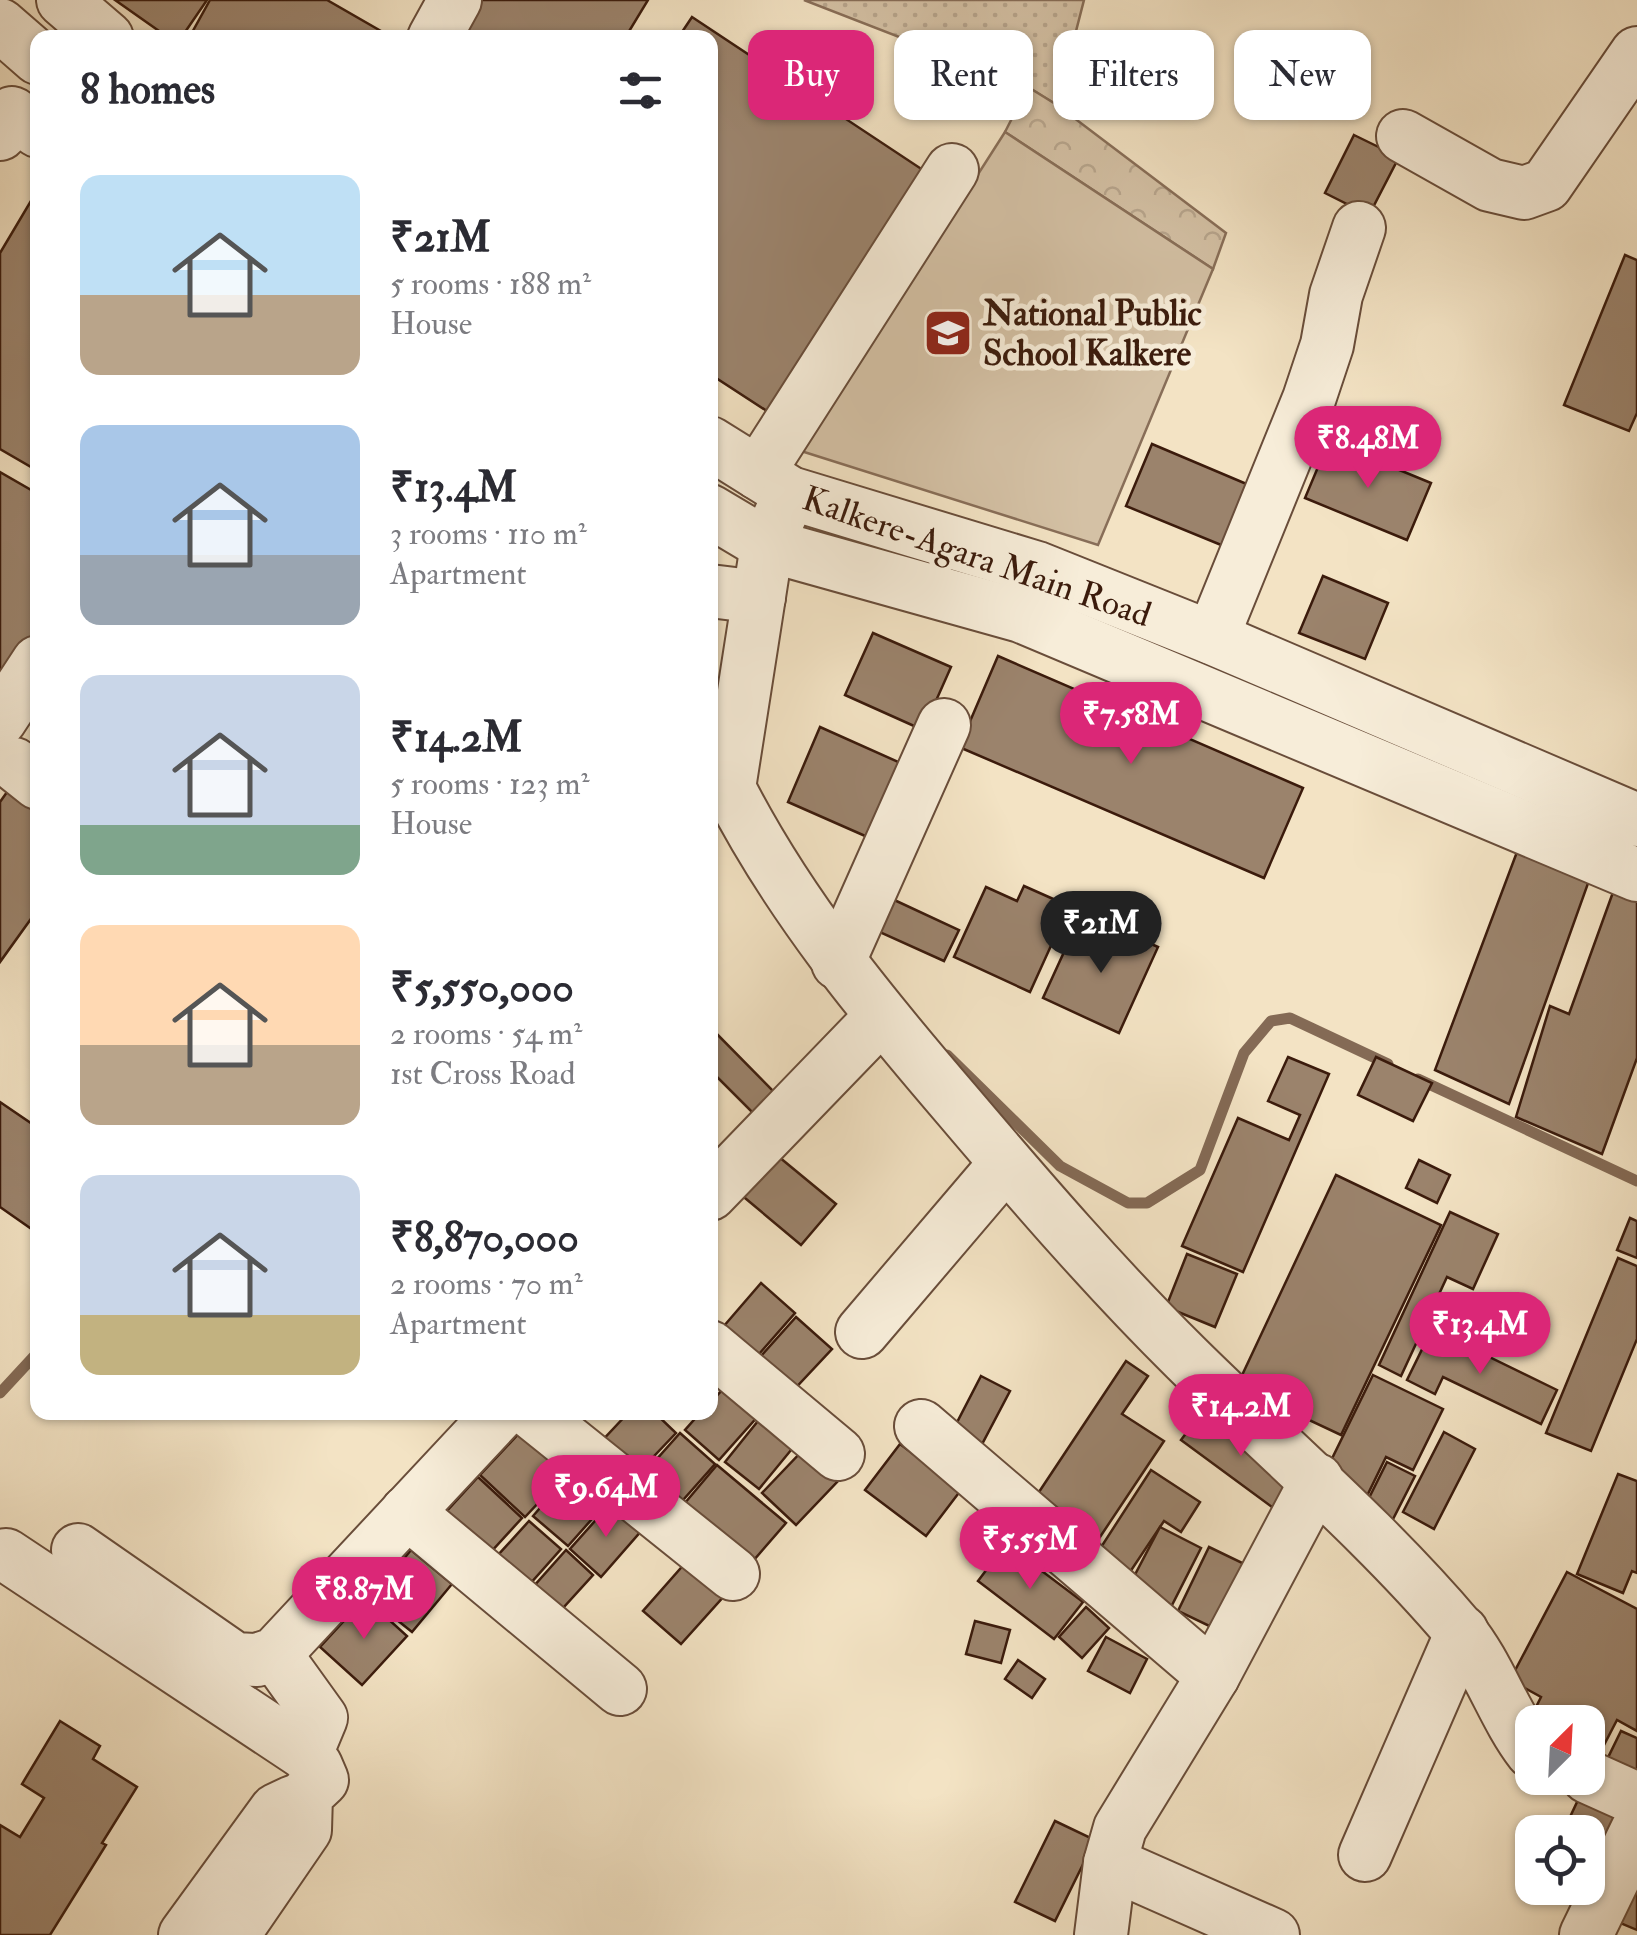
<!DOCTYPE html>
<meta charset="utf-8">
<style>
body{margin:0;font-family:"IM FELL Double Pica",serif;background:#f7f7f7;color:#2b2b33;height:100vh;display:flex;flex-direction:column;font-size:38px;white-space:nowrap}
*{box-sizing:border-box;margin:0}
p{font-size:32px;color:#7c7c81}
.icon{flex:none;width:55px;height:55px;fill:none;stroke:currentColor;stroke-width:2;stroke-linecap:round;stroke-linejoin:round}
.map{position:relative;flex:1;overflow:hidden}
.side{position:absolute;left:30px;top:30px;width:688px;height:1390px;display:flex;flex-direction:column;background:#fff;border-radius:20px;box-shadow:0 2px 8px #0004}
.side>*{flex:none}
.top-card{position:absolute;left:748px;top:30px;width:738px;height:90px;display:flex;gap:20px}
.needle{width:65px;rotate:24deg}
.fabs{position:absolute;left:1515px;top:1705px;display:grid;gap:20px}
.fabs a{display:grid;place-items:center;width:90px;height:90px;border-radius:20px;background:#fff;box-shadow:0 2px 8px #0004;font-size:50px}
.price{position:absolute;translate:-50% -85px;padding:0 22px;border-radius:35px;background:#db2777;color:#fff;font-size:32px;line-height:65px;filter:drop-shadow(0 2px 5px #0008)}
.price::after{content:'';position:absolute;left:50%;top:60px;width:30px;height:22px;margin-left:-15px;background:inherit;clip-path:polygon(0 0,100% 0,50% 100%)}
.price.current{background:#222;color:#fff}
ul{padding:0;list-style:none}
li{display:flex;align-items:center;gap:30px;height:250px;padding:0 50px}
li span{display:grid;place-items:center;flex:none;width:280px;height:200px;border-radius:20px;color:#555}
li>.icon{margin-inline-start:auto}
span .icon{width:120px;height:120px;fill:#fffc;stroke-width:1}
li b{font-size:42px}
h2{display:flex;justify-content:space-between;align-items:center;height:120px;padding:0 50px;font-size:42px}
.pill{padding:0 35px;border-radius:20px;background:#fff;box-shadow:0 2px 8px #0004;font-size:35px;line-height:90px}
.pill.current{background:#db2777;color:#fff}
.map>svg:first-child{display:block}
</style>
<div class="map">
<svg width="1637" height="1935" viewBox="0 0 1637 1935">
<defs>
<pattern id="grass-dots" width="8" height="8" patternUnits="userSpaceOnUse" patternTransform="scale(2.5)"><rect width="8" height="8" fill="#d4c1a5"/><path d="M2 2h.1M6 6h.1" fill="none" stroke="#b7a58d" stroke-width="1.8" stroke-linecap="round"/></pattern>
<pattern id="park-crowns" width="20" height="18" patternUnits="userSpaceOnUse" patternTransform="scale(2.5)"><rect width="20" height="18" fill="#d4c1a5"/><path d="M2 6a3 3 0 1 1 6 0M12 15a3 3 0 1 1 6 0" fill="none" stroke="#b7a58d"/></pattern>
</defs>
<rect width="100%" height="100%" fill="#f3e3c4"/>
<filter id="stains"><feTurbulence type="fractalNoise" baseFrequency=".002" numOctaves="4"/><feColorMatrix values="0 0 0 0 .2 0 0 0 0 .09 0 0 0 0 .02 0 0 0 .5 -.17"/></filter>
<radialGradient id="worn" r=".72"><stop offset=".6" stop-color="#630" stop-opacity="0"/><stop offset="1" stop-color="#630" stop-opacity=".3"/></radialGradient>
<!-- grass -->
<polygon fill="url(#grass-dots)" stroke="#886e58" stroke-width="2.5" points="804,0 1084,0 1057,105 1028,87"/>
<!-- park -->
<polygon fill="url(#park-crowns)" stroke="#886e58" stroke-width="2.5" points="1028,87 1057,105 1226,233 1213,269 1005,132"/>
<!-- pitch -->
<polygon fill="#d4c1a5" stroke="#886e58" stroke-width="2.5" points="1005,132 1213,269 1098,545 801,451"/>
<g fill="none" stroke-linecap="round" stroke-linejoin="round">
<!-- stream -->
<g stroke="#846a55" stroke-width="11">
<polyline points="947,1055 1060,1166 1128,1203 1147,1203 1200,1170 1244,1053 1271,1021 1290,1018 1388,1064"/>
<polyline points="1418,1079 1637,1181"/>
<polyline points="0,1393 38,1352"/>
</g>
</g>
<!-- building -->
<g fill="#9b836c" stroke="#3b1b0c" stroke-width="2.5">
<polygon points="115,0 207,0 181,38 169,38"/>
<polygon points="210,0 327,0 393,38 189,38"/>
<polygon points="467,0 648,0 625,38 444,38"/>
<polygon points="692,17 932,176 773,415 710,374 710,38 678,38"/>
<polygon points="1354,135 1399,157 1369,215 1325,193"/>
<polygon points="38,189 38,471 0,449 0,253"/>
<polygon points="1625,255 1637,260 1637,413 1629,431 1564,405"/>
<polygon points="1329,441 1431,483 1407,540 1305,498"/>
<polygon points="1152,444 1256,488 1231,549 1126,506"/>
<polygon points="0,472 38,494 38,627 0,690"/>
<polygon points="1323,576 1388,603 1365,659 1299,633"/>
<polygon points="873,633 951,667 923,730 845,695"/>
<polygon points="998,656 1303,788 1264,878 959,747"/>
<polygon points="820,727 905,765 872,839 788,802"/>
<polygon points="12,785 38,803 38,909 0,962 0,802"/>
<polygon points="1520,844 1591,875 1509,1104 1435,1070"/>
<polygon points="1616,884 1637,893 1637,1058 1602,1154 1516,1117 1550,1006 1569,1014"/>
<polygon points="1024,886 1069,906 1030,992 954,957 986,887 1017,901"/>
<polygon points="890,898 959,930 944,961 875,930"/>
<polygon points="1113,927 1158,947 1119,1033 1043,998 1075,928 1106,942"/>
<polygon points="710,1027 777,1095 756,1116 710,1070"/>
<polygon points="1288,1057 1329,1074 1243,1272 1182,1246 1238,1118 1289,1140 1300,1115 1268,1101"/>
<polygon points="1376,1057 1432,1083 1413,1121 1358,1095"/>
<polygon points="0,1102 38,1128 38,1224 33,1230 0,1207"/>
<polygon points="773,1152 836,1204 801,1245 739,1193"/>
<polygon points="1419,1160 1450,1175 1437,1203 1406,1188"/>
<polygon points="1336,1175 1441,1225 1341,1435 1237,1386"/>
<polygon points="1450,1212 1498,1234 1473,1289 1447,1277 1401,1376 1379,1365"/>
<polygon points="1630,1218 1637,1221 1637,1258 1617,1250"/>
<polygon points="1187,1254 1237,1274 1215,1327 1166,1307"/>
<polygon points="1618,1258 1637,1266 1637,1339 1591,1451 1546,1433"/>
<polygon points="761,1283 795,1313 752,1362 717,1334"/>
<polygon points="796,1317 832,1349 788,1396 753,1365"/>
<polygon points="1432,1329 1557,1390 1541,1424 1443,1377 1435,1394 1407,1380"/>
<polygon points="1126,1361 1148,1376 1122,1414 1164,1441 1096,1543 1033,1501"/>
<polygon points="1373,1375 1443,1409 1413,1470 1386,1457 1364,1502 1321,1481"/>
<polygon points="981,1376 1010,1391 980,1448 951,1434"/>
<polygon points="726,1386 759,1415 719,1460 685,1430 701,1412 710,1412 710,1403"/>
<polygon points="1205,1408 1300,1477 1276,1510 1181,1440"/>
<polygon points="629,1412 654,1412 676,1433 634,1477 599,1444"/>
<polygon points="762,1416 796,1444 759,1489 725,1462"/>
<polygon points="524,1428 569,1470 525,1517 480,1475"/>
<polygon points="1444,1432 1475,1449 1434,1529 1403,1512"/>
<polygon points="680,1433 715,1464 675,1509 640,1478"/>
<polygon points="900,1444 961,1490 926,1536 865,1490"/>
<polygon points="804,1449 838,1481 796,1525 762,1493"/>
<polygon points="1387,1462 1415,1476 1392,1521 1364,1508"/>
<polygon points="717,1465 786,1523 747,1568 679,1510"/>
<polygon points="573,1470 608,1501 568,1546 533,1516"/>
<polygon points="1151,1470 1200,1502 1181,1532 1164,1521 1126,1578 1094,1558"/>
<polygon points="1618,1474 1637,1481 1637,1573 1632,1571 1623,1593 1577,1574"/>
<polygon points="478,1477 522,1518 479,1565 435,1524"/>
<polygon points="611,1503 642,1530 601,1577 570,1549"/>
<polygon points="529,1521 561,1549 521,1594 488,1566"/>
<polygon points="1160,1527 1201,1548 1170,1609 1128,1588"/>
<polygon points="1006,1544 1083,1602 1054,1639 978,1581"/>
<polygon points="1209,1547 1257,1570 1226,1634 1178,1611"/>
<polygon points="411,1550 452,1584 412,1632 371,1599"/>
<polygon points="566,1550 593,1575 553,1619 526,1595"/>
<polygon points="687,1561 725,1595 681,1644 643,1611"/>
<polygon points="1567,1572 1637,1609 1637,1731 1617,1720 1589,1774 1588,1722 1537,1722 1530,1719 1541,1697 1510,1680"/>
<polygon points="365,1598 407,1636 362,1685 320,1647"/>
<polygon points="1086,1607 1109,1628 1082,1658 1059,1637"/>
<polygon points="975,1621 1010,1630 1001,1663 966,1654"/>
<polygon points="1106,1637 1147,1659 1130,1693 1088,1671"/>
<polygon points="1018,1660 1045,1679 1032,1698 1005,1679"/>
<polygon points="60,1721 100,1746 93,1759 137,1787 102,1843 106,1845 50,1935 0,1935 0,1825 20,1837 44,1798 22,1784"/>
<polygon points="1621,1731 1637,1738 1637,1793 1599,1776"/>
<polygon points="1578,1800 1636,1826 1617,1869 1588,1855 1588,1832 1563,1832"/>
<polygon points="1055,1821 1095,1840 1055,1921 1015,1902"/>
<polygon points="1637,1883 1637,1930 1606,1917"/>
</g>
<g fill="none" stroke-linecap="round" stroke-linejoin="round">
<!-- minor casing -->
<g stroke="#694d3a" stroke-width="56">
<g id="minor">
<polyline points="63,0 107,38"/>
<polyline points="0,25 38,58"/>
<polyline points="434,38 455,0"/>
<polyline points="0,134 12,113 38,131"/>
<polyline points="1403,136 1490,185 1524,193 1546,185 1637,53"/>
<polyline points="710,443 790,493 1037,568 1212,638 1637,820"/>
<polyline points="758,473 952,170"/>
<path d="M790,493L767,545L729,788C789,906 873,1007 958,1106C1031,1192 1106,1279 1186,1358C1277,1448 1376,1532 1459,1630C1489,1666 1504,1716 1532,1752"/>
<polyline points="710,511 767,545 1021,616 1637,875"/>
<polyline points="710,591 759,597"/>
<polyline points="1212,638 1309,399 1327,345 1336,295 1359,228"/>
<polyline points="0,720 38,662"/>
<polyline points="14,764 38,783"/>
<polyline points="838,963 944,725"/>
<polyline points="710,1194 881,1017"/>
<polyline points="862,1332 1006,1163"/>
<polyline points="710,1347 838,1454"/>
<polyline points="531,1412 733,1574"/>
<polyline points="921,1426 1213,1676"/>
<polyline points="407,1512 620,1689"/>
<polyline points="78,1550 235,1659 257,1660 275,1654 501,1412"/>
<polyline points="6,1555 306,1754 316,1766 322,1780 306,1795 305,1830 233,1935"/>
<polyline points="275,1654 321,1718 306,1754"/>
<polyline points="1588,1777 1637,1799"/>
<polyline points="1365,1855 1462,1632"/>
<polyline points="1110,1863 1273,1935"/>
<polyline points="185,1935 276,1810 293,1802"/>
<polyline points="1101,1935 1110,1863 1120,1828 1213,1676 1317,1480"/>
<polyline points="1586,1935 1637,1830"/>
</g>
</g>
<!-- minor -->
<use href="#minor" stroke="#f7edd9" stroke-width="52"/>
</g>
<!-- icons -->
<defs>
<g id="school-square" transform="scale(2.5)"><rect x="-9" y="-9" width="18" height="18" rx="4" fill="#8f2418" stroke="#f7edd9"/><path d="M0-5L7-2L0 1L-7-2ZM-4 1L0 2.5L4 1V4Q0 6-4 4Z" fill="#fff"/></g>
</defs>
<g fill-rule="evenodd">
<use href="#school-square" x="948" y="333"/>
</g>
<g text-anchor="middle" stroke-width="10" stroke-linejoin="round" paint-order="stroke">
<!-- poi labels -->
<g font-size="35" font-weight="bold" fill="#3b1b0c" stroke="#f7edd9" text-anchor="start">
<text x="983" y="325">National Public<tspan x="983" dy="40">School Kalkere</tspan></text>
</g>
<!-- street labels -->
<g font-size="35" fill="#3b1b0c" stroke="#f7edd9">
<text transform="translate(977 556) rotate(19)" y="12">Kalkere-Agara Main Road</text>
</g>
</g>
<rect width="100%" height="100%" filter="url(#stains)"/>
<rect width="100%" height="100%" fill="url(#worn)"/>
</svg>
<div class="fabs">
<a><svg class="needle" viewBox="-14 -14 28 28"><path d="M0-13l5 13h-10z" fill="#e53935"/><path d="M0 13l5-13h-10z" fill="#7c7c81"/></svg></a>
<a><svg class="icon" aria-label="locate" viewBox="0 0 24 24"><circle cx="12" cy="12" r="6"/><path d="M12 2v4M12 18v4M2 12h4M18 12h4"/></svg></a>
</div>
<b class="price" style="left:1368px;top:491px">₹8.48M</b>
<b class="price" style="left:1131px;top:767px">₹7.58M</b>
<b class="price current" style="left:1101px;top:976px">₹21M</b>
<b class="price" style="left:1480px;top:1377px">₹13.4M</b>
<b class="price" style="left:1241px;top:1459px">₹14.2M</b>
<b class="price" style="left:606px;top:1540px">₹9.64M</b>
<b class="price" style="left:1030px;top:1592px">₹5.55M</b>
<b class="price" style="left:364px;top:1642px">₹8.87M</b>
<div class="top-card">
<a class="pill current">Buy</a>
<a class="pill">Rent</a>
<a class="pill">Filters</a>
<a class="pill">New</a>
</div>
<section class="side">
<h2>8 homes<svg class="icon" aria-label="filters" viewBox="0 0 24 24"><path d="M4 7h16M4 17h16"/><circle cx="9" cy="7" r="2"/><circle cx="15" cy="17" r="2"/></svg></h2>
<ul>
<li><span style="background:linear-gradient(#bfe0f5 60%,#b9a48a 0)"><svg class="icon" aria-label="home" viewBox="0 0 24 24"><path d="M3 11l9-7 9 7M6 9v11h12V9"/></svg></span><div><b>₹21M</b><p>5 rooms · 188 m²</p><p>House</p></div></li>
<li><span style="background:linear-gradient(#a9c7e8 65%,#9aa5b1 0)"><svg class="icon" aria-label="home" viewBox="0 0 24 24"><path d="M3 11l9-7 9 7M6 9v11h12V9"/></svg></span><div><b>₹13.4M</b><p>3 rooms · 110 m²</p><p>Apartment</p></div></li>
<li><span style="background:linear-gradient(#c9d6e8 75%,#7fa58c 0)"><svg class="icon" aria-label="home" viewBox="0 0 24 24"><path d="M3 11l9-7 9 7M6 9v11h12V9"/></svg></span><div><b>₹14.2M</b><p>5 rooms · 123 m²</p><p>House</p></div></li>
<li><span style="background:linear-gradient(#ffd9b3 60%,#b9a48a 0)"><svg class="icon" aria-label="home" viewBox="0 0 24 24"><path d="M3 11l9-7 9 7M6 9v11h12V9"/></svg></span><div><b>₹5,550,000</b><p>2 rooms · 54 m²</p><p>1st Cross Road</p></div></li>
<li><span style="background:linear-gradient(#c9d6e8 70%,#c2b280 0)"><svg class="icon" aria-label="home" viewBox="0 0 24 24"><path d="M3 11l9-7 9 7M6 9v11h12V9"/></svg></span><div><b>₹8,870,000</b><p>2 rooms · 70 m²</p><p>Apartment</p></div></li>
</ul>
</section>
</div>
